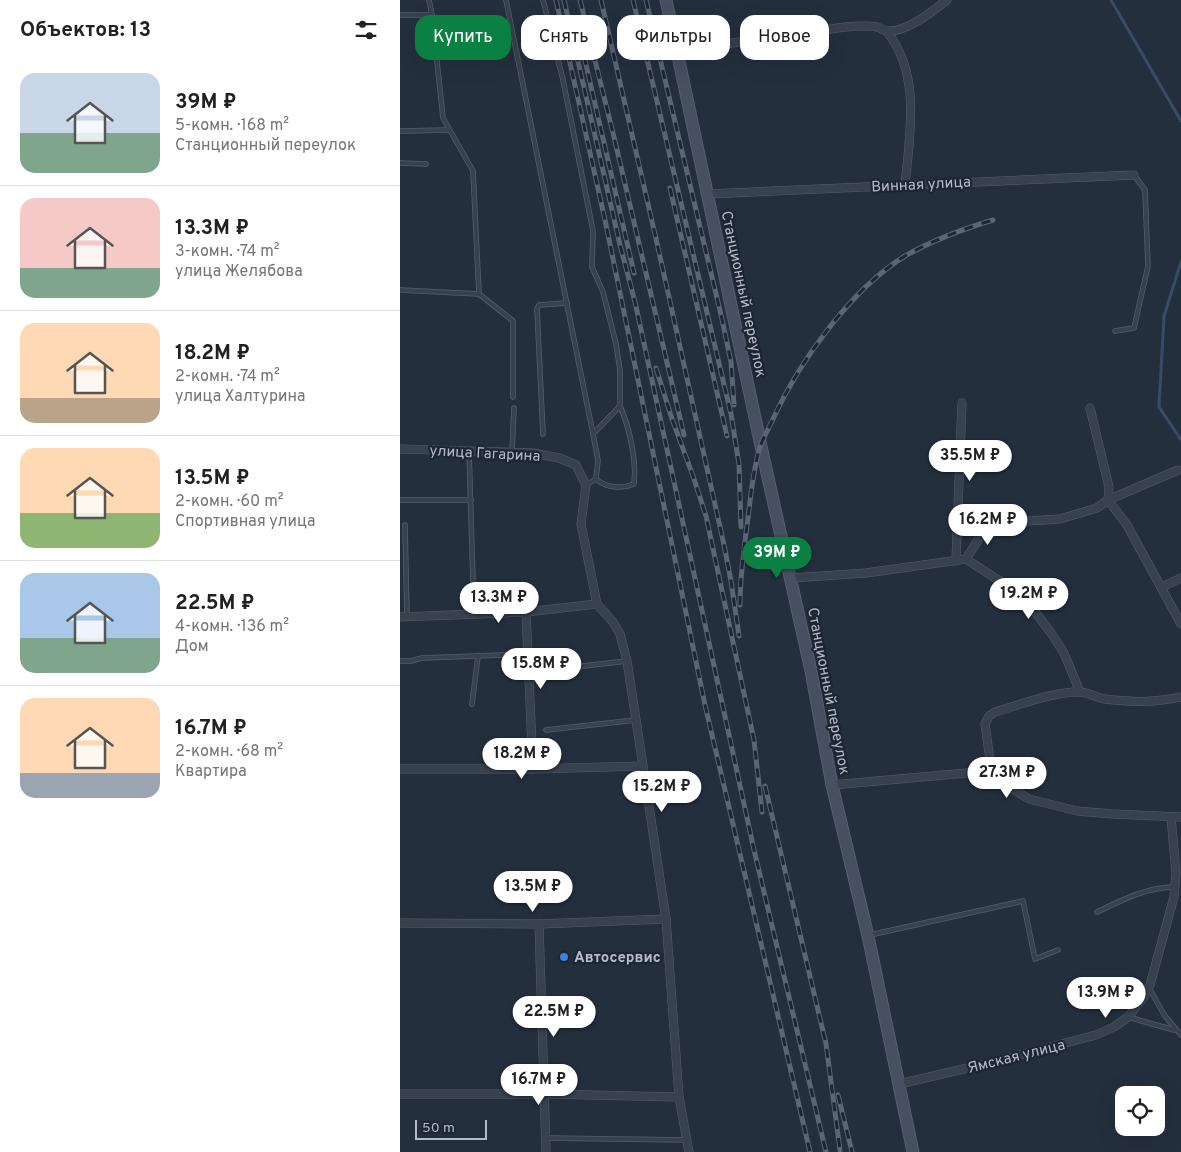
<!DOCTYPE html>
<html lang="ru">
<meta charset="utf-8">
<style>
body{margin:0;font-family:Overpass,sans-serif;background:#f6f6f6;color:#202124;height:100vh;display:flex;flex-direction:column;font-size:19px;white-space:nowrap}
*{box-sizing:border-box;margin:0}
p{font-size:16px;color:#757577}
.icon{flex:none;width:28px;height:28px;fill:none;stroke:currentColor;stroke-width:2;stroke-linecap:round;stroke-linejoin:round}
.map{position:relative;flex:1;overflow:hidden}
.drawer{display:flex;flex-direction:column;background:#fff;width:400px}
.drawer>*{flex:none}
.top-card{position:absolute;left:15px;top:15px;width:475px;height:45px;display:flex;gap:10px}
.controls{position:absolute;left:715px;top:1086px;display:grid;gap:10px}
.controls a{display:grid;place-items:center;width:50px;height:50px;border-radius:10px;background:#fff;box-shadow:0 5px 20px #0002;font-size:25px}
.scale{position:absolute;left:15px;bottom:12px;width:72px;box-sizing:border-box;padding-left:5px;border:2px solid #b4bcc9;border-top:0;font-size:14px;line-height:18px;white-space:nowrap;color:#b4bcc9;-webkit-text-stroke:4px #1d2633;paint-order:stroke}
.price{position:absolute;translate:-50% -42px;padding:0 11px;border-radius:18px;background:#fff;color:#222;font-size:16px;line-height:32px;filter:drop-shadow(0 1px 2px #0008)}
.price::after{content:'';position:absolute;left:50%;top:30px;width:15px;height:11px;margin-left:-8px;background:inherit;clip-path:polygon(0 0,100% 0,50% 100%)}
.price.on{background:#0b8043;color:#fff}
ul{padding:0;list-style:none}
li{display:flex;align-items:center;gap:15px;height:125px;padding:0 20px}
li+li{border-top:1px solid #e0e0e0}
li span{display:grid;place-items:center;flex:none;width:140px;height:100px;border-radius:15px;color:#555}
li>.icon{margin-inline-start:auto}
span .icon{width:60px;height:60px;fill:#fffc;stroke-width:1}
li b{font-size:21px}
h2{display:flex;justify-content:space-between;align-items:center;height:60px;padding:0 20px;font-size:21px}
.tag{padding:0 18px;border-radius:15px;background:#fff;box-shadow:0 5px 20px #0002;font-size:18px;line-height:45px}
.tag.on{background:#0b8043;color:#fff}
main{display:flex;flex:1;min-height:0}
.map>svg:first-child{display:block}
</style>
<main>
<section class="drawer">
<h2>Объектов: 13<svg class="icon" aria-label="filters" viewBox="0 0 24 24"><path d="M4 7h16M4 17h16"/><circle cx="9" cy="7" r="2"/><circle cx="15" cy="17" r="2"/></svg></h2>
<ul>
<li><span style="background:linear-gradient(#c9d6e8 60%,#7fa58c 0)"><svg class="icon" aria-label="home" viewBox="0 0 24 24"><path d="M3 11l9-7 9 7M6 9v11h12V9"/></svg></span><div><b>39M ₽</b><p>5-комн. · 168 m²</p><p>Станционный переулок</p></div></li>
<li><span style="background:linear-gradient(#f6c9c9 70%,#7fa58c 0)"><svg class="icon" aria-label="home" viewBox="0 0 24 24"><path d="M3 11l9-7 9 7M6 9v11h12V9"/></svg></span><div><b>13.3M ₽</b><p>3-комн. · 74 m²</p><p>улица Желябова</p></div></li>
<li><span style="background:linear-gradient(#ffd9b3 75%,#b9a48a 0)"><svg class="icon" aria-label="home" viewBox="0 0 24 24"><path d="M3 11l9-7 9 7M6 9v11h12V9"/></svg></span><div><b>18.2M ₽</b><p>2-комн. · 74 m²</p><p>улица Халтурина</p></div></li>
<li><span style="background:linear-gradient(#ffd9b3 65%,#8fb573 0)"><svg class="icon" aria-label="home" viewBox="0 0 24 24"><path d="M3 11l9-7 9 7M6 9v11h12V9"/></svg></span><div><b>13.5M ₽</b><p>2-комн. · 60 m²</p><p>Спортивная улица</p></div></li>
<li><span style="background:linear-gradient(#a9c7e8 65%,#7fa58c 0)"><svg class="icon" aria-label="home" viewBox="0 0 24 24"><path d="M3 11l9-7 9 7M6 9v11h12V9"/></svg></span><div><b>22.5M ₽</b><p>4-комн. · 136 m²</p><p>Дом</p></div></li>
<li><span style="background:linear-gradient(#ffd9b3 75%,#9aa5b1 0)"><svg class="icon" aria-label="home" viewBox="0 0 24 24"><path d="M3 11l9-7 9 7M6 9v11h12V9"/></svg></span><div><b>16.7M ₽</b><p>2-комн. · 68 m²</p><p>Квартира</p></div></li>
</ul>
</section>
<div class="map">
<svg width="781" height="1152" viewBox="0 0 781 1152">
<rect width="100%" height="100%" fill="#242f3e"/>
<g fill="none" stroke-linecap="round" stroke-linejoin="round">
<!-- stream -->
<g stroke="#394c67" stroke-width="3">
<polyline points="711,0 781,121"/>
<polyline points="781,262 764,316 759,407 781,440"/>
</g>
<!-- service casing -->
<g stroke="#565f6c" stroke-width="5.5">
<g id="service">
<polyline points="29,0 32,15"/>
<polyline points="106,0 193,434 198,460 196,479 186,485"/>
<polyline points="143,0 163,80 193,231 192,267 203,292 216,344 220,370 220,406 193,434"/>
<polyline points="0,15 32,15 43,118 73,171 79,294 0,290"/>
<polyline points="0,131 49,130"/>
<polyline points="0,163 26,164"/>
<polyline points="79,294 113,321 113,397"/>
<polyline points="715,331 734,328 748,266 745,190 734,175"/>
<polyline points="143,434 137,309 139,305 167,303"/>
<polyline points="69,451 74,614"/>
<polyline points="112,452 114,408"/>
<path d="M196,479C206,488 222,489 234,484C237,461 229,426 220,406"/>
<polyline points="0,500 71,500"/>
<polyline points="5,525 7,616"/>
<polyline points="0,661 11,661 22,658 127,654"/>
<polyline points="148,670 227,661"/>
<polyline points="72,704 78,656"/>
<polyline points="146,730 236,720"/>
<path d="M697,912C722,900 747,887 775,887"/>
<polyline points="470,935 623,901 635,959 658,950"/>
<polyline points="749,988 765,1016 781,1035"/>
<polyline points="728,1017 774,1030"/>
<polyline points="146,1138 286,1140"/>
</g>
</g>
<!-- minor casing -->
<g stroke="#565f6c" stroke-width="9">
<g id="minor">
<path d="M487,32C521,73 510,135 505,185"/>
<path d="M276,51L445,27C455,26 467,25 477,27C481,28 484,31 488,31C507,32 533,11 547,0"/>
<polyline points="308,194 734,175"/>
<polyline points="690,408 709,487 708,500 727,525 781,624"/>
<polyline points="0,449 133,453 159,458 176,465 186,485 181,524 197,604 213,622 220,634 227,661 243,766 266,919 279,1097 289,1152"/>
<polyline points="566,559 623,596 651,633 664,653 680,692"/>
<polyline points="556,560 562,403"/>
<polyline points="391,578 466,573 566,559 583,532 595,523 660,519 697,508 708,500 778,470"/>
<polyline points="762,587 781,578"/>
<polyline points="126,612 133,769"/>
<polyline points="0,617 126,612 197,604"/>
<polyline points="0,769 133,769 243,766"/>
<path d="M587,773L591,767L585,724L589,716L595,712C620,705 652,692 678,692C687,692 696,697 704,699C731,702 755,703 781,697"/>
<polyline points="432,785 578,772 587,773 629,799 677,811 713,814 781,817"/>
<polyline points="0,923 139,924 266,919"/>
<polyline points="139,924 146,1152"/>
<polyline points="499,1084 585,1064 696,1035 714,1027 728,1017 741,1001 750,985 774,897 776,873 771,817"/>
<polyline points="0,1094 145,1094 279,1097"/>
</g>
</g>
<!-- secondary casing -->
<g stroke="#565f6c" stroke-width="13">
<polyline id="secondary" points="266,0 361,446 411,671 432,785 468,936 513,1152"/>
</g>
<!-- service -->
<use href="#service" stroke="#38414e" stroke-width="4"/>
<!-- minor -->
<use href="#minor" stroke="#38414e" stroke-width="8"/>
<!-- secondary -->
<use href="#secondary" stroke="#465061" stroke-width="11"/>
<!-- rail casing -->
<g stroke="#5a6575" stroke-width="5">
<g id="rail">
<polyline points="156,0 205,220 305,705 410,1152"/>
<polyline points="164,0 220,245 235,302 354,850 426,1152"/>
<polyline points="180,0 214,137 284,435"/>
<polyline points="201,0 257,243 324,545 331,581 339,636"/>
<polyline points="233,0 331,414 339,464 341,527"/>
<polyline points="246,0 322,319 331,362 334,405"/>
<polyline points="184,56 234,273"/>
<polyline points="270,188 327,436"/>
<polyline points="256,368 272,419 293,476 306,516 354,740 362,812"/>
<path d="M340,605C340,576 344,547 348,518C351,494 353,470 360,447C363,438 369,428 373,419C399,362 451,289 505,256C533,240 563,229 593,220"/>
<polyline points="365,786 426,1044 440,1150"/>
<polyline points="438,1095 452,1152"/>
</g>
</g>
<!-- rail -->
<use href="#rail" stroke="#1d2633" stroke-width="3" stroke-dasharray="9" stroke-linecap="butt"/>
</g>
<!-- markers -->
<circle fill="#3f7fe0" stroke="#1d2633" stroke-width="2" cx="164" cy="957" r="5"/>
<g text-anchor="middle" stroke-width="4.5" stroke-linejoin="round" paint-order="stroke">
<!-- street labels -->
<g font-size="15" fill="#b4bcc9" stroke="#1d2633">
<text transform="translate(521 184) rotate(-3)" y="5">Винная улица</text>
<text transform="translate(344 294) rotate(78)" y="5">Станционный переулок</text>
<text transform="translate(85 453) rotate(3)" y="5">улица Гагарина</text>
<text transform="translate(429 691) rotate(79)" y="5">Станционный переулок</text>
<text transform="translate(616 1056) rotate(-14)" y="5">Ямская улица</text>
</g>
<!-- poi labels -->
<g font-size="15" font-weight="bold" fill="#b4bcc9" stroke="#1d2633" text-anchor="start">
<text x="174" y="962">Автосервис</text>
</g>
</g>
</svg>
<div class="controls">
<a><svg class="icon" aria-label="locate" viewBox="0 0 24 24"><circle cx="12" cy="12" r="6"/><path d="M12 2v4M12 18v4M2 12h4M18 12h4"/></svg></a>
</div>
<div class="scale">50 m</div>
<b class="price" style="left:570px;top:482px">35.5M ₽</b>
<b class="price" style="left:588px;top:546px">16.2M ₽</b>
<b class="price on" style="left:377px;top:579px">39M ₽</b>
<b class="price" style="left:629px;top:620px">19.2M ₽</b>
<b class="price" style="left:99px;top:624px">13.3M ₽</b>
<b class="price" style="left:141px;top:690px">15.8M ₽</b>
<b class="price" style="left:122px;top:780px">18.2M ₽</b>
<b class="price" style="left:607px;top:799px">27.3M ₽</b>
<b class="price" style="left:262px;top:813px">15.2M ₽</b>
<b class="price" style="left:133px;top:913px">13.5M ₽</b>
<b class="price" style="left:706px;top:1019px">13.9M ₽</b>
<b class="price" style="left:154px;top:1038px">22.5M ₽</b>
<b class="price" style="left:139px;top:1106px">16.7M ₽</b>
<div class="top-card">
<a class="tag on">Купить</a>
<a class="tag">Снять</a>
<a class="tag">Фильтры</a>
<a class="tag">Новое</a>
</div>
</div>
</main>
